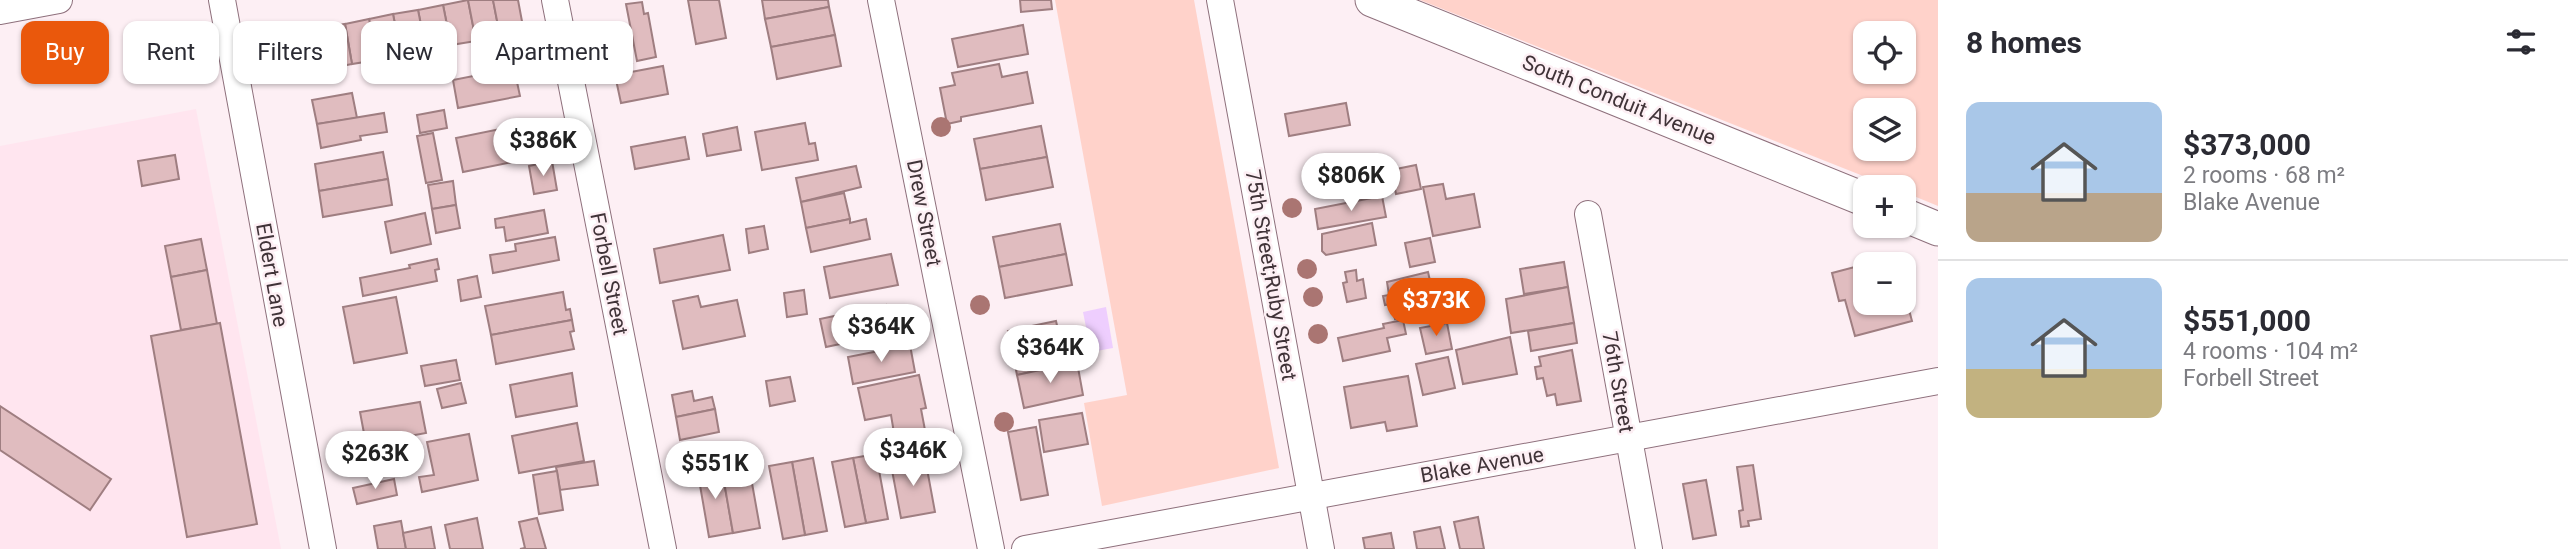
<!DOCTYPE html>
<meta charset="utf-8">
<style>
body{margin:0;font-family:Roboto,sans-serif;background:#f2f2f3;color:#2b2b33;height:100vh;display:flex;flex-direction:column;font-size:26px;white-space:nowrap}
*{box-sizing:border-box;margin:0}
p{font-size:23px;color:#7c7c81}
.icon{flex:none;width:38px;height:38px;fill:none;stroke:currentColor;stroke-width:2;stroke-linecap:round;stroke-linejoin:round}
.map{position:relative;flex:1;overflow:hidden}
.panel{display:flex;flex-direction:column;background:#fff;width:630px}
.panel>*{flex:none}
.hud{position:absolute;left:21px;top:21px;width:665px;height:63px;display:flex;gap:14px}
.buttons{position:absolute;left:1853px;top:21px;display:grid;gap:14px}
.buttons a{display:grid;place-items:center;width:63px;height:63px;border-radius:14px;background:#fff;box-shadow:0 2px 5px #0004;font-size:35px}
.price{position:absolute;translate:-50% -60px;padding:0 16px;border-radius:24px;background:#fff;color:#222;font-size:23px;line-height:46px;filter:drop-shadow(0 2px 4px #0008)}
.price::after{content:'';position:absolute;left:50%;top:42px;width:21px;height:16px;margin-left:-10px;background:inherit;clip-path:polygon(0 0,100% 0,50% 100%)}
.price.active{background:#ea580c;color:#fff}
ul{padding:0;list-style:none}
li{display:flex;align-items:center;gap:21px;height:175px;padding:0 28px}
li+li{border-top:2px solid #e1e1e2}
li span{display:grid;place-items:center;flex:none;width:196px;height:140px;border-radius:14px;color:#555}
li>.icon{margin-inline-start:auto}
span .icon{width:84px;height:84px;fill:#fffc;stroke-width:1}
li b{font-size:30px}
h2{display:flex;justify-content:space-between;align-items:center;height:84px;padding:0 28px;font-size:30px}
.tag{padding:0 24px;border-radius:14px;background:#fff;box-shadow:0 2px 5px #0004;font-size:24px;line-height:63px}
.tag.active{background:#ea580c;color:#fff}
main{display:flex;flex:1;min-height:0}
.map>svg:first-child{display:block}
</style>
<main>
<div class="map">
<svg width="1938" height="549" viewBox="0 0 1938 549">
<rect width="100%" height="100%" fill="#fdeff4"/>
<!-- built -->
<polygon fill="#ffe5ef" points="196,109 281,549 0,549 0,146"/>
<!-- green -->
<g fill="#ffd2ca" fill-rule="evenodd">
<polygon points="1055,0 1194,0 1279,468 1102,506 1084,403 1127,395"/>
<path d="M1420,0H1938V206L1904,192V187H1891ZM1866,33H1904V72H1866ZM1866,110H1904V149H1866Z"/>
</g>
<!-- water -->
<polygon fill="#eecefe" points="1106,307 1113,348 1091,352 1083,312"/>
<!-- building -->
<g fill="#e0bcbf" stroke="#9f7e81" stroke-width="2">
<polygon points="468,0 476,41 451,45 443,5"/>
<polygon points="468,0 493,0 500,36 476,41"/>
<polygon points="493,0 518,0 524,32 500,36"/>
<polygon points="688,0 719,0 726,38 696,44"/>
<polygon points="762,0 828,0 829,7 765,19"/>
<polygon points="1020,0 1051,0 1052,9 1021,12"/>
<polygon points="642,2 644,14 648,13 656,57 637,61 626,4"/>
<polygon points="443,5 451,45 426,50 418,10"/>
<polygon points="829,7 835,35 771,47 765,19"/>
<polygon points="418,10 426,50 401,55 393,14"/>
<polygon points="393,14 401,55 377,60 369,19"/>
<polygon points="369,19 377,60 352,64 345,24"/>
<polygon points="345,24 352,64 327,69 319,28"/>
<polygon points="1023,25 1028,54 958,67 952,39"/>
<polygon points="319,28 327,69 304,73 296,33"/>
<polygon points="296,33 304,73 279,78 271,38"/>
<polygon points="626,34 632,63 610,67 604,39"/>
<polygon points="835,35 841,66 777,79 771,47"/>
<polygon points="999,64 1002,77 1027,72 1033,103 961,117 961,121 947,124 940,88 955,85 952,73"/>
<polygon points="663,66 668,94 621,103 615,75"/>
<polygon points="514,68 520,96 458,108 453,80"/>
<polygon points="352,93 357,118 317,124 312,100"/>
<polygon points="1346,103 1350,125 1289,136 1285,114"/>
<polygon points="444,110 447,128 420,133 417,115"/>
<polygon points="384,113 387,132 360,136 361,140 321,148 317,124"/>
<polygon points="805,123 809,144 815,143 818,160 762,170 755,132"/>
<polygon points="520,125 527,159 463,172 456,138"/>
<polygon points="1041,126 1047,157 980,169 974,139"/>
<polygon points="737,127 741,150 707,156 703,134"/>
<polygon points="433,133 442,180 426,183 417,136"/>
<polygon points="685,137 689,159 635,169 631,147"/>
<polygon points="383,152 388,179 319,191 315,164"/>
<polygon points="175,155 179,179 142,186 138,161"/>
<polygon points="1047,157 1053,187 986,200 980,169"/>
<polygon points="552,161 557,190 534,194 529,166"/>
<polygon points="1416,165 1421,189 1396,194 1391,170"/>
<polygon points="856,166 861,187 801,202 796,178"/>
<polygon points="1383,171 1385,185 1368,187 1366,174"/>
<polygon points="388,179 392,205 323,217 319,191"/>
<polygon points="453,181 456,205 432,209 428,185"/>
<polygon points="1443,184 1446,199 1474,194 1480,227 1433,236 1423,187"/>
<polygon points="844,193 850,219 806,228 801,202"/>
<polygon points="1382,196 1386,217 1318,229 1315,209"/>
<polygon points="456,205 460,228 436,233 432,209"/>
<polygon points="544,210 548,233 506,241 504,227 496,228 495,219"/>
<polygon points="425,213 431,244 391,253 385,222"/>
<polygon points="850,219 850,223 866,219 870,239 811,252 806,228"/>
<polygon points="1372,223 1376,245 1326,255 1322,251 1322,234"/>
<polygon points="1060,224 1066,254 999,267 993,237"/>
<polygon points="764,226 768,249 749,253 746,229"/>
<polygon points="723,235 730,270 660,283 654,249"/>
<polygon points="555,237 559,260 493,273 490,255 516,251 515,244"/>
<polygon points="1430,238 1435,262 1410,267 1405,243"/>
<polygon points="201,239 207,270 171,277 165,246"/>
<polygon points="891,254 898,285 830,298 824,267"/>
<polygon points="1066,254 1072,285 1005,298 999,267"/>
<polygon points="437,259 439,269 435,270 437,281 363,296 360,278 410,268 409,265"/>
<polygon points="1564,262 1568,287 1524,294 1520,269"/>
<polygon points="1866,264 1866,303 1904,303 1904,291 1912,321 1855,336 1845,300 1839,301 1832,273"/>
<polygon points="207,270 217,324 181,330 171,277"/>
<polygon points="1356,270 1357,281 1363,279 1366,298 1347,302 1343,283 1347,282 1345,272"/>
<polygon points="1428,272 1431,285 1439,283 1445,310 1435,312 1435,310 1395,319 1391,304 1385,305 1383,296 1389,295 1387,282"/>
<polygon points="477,276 481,297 461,301 458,280"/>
<polygon points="1568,287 1574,323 1511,333 1506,299"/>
<polygon points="804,290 807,314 787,317 784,293"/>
<polygon points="563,292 566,310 570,309 572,320 491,335 485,306"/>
<polygon points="698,296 701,307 737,300 745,336 683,349 673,301"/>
<polygon points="396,297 407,353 354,363 343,307"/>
<polygon points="886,305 892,333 826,347 820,319"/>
<polygon points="572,320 574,331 570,332 574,349 496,364 491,335"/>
<polygon points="1403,320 1406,334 1387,338 1390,351 1343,361 1338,338 1384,328 1383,324"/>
<polygon points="1056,321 1066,365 1017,375 1008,331"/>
<polygon points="220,323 257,524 187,537 151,336"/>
<polygon points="1447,323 1452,349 1426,354 1420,328"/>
<polygon points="1574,323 1577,343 1531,351 1528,331"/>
<polygon points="1510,337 1517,374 1463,384 1456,350"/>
<polygon points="910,345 915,372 853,384 848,357"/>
<polygon points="1572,350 1581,401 1557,405 1555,394 1547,396 1543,378 1537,379 1535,367 1541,366 1539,357"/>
<polygon points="1448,357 1455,388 1423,395 1416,364"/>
<polygon points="456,360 460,380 425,386 421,366"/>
<polygon points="1077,362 1083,395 1024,408 1017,375"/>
<polygon points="572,373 577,406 516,417 510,385"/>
<polygon points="919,375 926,408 921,409 925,430 894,433 891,415 865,420 858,388"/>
<polygon points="1408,376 1417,426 1387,431 1385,422 1351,428 1344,387"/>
<polygon points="790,377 795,401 770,406 766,381"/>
<polygon points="461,383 466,403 442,408 437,389"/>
<polygon points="692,391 694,401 712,397 715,409 676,417 672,395"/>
<polygon points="420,402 426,433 366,444 360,412"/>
<polygon points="0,406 111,479 90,510 0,450"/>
<polygon points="715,409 719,432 680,440 676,417"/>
<polygon points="1082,413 1088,444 1044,452 1039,420"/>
<polygon points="577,423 584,461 519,473 512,436"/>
<polygon points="1036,427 1048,495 1021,500 1008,432"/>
<polygon points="469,434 478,480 422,492 419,477 434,475 427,442"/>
<polygon points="876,454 888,519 866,523 853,458"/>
<polygon points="813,458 827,531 805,535 792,462"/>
<polygon points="853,458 866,523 845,527 832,462"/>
<polygon points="925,458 935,512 901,518 891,465"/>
<polygon points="594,461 598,485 560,490 556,467"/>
<polygon points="792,462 805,535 783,539 769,466"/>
<polygon points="721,464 733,533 709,537 697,468"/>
<polygon points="1753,465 1761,519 1748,521 1749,526 1741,527 1739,511 1743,510 1737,467"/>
<polygon points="557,471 563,510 539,514 533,475"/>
<polygon points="750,472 760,528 733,533 723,476"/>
<polygon points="394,479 397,495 357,504 353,488"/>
<polygon points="1706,480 1716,535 1693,539 1683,484"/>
<polygon points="1478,517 1484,549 1460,549 1454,522"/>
<polygon points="477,518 483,549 450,549 445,525"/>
<polygon points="537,518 546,549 520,549 525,548 519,522"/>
<polygon points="401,521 406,549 378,549 374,526"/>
<polygon points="431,527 435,549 406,549 403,533"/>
<polygon points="1440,527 1445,549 1417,549 1414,532"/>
<polygon points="1391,533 1394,549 1365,549 1363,538"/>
</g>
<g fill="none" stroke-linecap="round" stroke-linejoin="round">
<!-- minor casing -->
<g stroke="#8e707c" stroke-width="28">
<g id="minor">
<polyline points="222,0 323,549"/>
<polyline points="555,0 663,549"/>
<polyline points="881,0 991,549"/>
<polyline points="1220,0 1321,549"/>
<polyline points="0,11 59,0"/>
<polyline points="1588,214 1649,549"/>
<polyline points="1025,549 1938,381"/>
</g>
</g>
<!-- major casing -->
<g stroke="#8e707c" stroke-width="35">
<g id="major">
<polyline points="1372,0 1866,200"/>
<polyline points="1904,215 1938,229"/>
</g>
</g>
<!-- minor -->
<use href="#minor" stroke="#fff" stroke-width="26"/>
<!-- major -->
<use href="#major" stroke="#fff" stroke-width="33"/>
</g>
<!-- trees -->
<g fill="#aa7572">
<circle cx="941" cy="127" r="10"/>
<circle cx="1292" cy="208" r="10"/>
<circle cx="1307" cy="269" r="10"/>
<circle cx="1313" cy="297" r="10"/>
<circle cx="980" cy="305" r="10"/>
<circle cx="1318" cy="334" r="10"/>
<circle cx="1004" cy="422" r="10"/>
</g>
<g text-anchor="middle" stroke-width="5" stroke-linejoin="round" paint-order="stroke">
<!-- street labels -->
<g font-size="21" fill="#403338" stroke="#fdeff4">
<text transform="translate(1619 100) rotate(22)" y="7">South Conduit Avenue</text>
<text transform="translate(924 213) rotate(79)" y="7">Drew Street</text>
<text transform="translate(609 274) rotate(79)" y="7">Forbell Street</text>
<text transform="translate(272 275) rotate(80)" y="7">Eldert Lane</text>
<text transform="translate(1271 275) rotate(80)" y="7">75th Street;Ruby Street</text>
<text transform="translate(1618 382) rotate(80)" y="7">76th Street</text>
<text transform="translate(1482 465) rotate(-10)" y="7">Blake Avenue</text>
</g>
</g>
</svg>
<div class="buttons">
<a><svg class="icon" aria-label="locate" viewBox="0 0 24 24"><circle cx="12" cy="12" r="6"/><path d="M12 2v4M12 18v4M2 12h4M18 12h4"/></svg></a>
<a><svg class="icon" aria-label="layers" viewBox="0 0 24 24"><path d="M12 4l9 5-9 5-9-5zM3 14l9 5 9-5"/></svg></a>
<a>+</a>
<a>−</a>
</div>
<b class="price" style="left:543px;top:178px">$386K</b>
<b class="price" style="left:1351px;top:213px">$806K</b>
<b class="price active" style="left:1436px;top:338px">$373K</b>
<b class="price" style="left:881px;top:364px">$364K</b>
<b class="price" style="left:1050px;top:385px">$364K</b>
<b class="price" style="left:913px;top:488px">$346K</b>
<b class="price" style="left:375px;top:491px">$263K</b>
<b class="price" style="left:715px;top:501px">$551K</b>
<div class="hud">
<a class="tag active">Buy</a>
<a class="tag">Rent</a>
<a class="tag">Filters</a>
<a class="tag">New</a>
<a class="tag">Apartment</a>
</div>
</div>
<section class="panel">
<h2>8 homes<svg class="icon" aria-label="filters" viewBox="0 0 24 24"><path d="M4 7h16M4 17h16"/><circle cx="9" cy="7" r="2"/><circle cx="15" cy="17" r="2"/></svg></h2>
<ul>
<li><span style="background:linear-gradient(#a9c7e8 65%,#b9a48a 0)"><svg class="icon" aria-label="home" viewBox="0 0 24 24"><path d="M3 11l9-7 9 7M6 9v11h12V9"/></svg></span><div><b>$373,000</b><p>2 rooms · 68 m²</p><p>Blake Avenue</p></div></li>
<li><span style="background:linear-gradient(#a9c7e8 65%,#c2b280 0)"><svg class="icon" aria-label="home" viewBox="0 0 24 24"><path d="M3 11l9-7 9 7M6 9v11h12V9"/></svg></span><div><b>$551,000</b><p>4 rooms · 104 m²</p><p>Forbell Street</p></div></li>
</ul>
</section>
</main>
